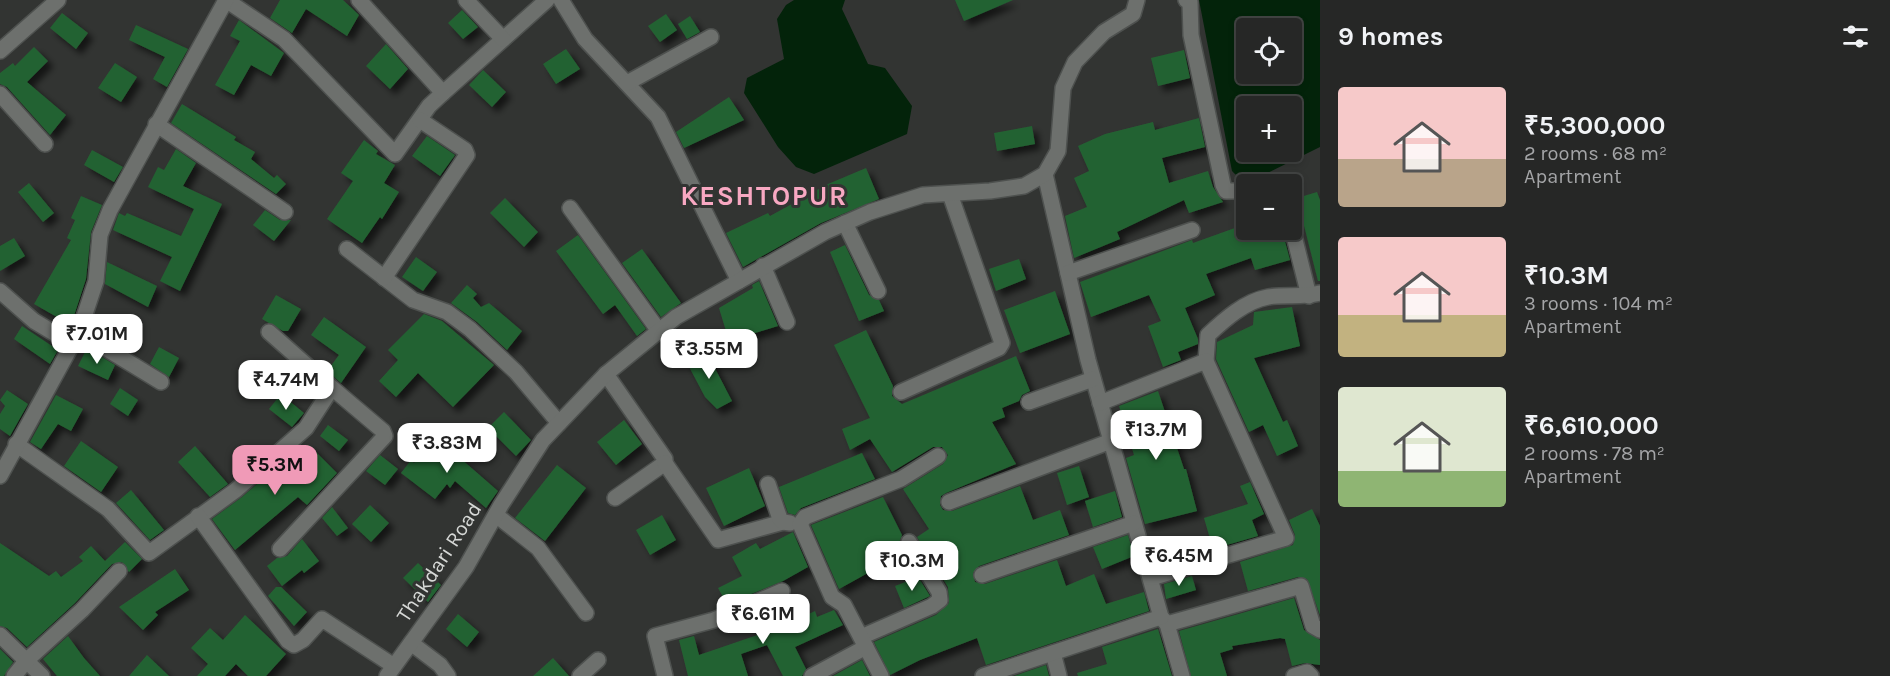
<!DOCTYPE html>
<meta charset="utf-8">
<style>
body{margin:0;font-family:Karla,sans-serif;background:#2e2f2e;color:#f1f3f6;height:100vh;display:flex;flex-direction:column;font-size:22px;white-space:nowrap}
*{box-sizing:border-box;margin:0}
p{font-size:20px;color:#a4a5a7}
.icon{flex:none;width:33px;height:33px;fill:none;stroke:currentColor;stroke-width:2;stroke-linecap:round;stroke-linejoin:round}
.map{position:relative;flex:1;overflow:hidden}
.drawer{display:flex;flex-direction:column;background:#262726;width:570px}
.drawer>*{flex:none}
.fabs{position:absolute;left:1236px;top:18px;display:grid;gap:12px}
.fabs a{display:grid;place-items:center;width:66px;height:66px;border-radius:6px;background:#262726;box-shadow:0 3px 9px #0003,0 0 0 2px #424443;font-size:30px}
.price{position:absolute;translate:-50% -51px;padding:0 14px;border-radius:12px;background:#fff;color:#222;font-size:20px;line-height:39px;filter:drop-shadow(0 2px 3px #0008)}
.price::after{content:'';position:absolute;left:50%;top:36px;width:18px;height:14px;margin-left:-9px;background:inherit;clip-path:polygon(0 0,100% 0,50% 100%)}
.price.current{background:#f09ab7;color:#111}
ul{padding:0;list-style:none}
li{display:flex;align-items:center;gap:18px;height:150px;padding:0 18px}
li span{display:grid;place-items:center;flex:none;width:168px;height:120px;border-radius:6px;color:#555}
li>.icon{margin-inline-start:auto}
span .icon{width:72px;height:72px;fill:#fffc;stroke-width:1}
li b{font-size:26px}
h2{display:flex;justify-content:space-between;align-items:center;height:72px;padding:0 18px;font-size:26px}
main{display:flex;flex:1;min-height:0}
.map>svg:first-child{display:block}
</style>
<main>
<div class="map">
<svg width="1320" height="676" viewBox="0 0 1320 676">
<defs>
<filter id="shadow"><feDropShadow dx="5.5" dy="5.5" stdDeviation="3" flood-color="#0009"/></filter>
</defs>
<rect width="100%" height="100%" fill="#323432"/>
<!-- water -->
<g fill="#03230a" fill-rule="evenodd">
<polygon points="794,0 845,0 842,9 868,64 885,68 912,106 907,134 814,174 796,167 778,147 744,93 747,78 784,59 777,19 786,5"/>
<path d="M1199,0H1320V147L1251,181L1243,182L1232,171ZM1292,28V74H1246V28ZM1292,106V152H1246V106Z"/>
</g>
<!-- building -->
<g fill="#246232" filter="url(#shadow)">
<polygon points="280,0 343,0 359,15 347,36 306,9 292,33 270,18"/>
<polygon points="955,0 1013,0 964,21"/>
<polygon points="462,10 478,27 463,39 448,23"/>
<polygon points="62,13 88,33 76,49 50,28"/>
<polygon points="666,14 677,30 660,42 648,26"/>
<polygon points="690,16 700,32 687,39 678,24"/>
<polygon points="239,20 284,53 271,76 251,65 234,95 215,85 240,41 230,36"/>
<polygon points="136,25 188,49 167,87 153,79 165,57 129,40"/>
<polygon points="386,44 408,69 390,89 366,66"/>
<polygon points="34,47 48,61 27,82 66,115 50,135 7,87 0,84 0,73 13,63 15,66"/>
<polygon points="566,49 580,69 556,84 543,64"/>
<polygon points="1184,50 1190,78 1158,86 1151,58"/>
<polygon points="115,63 137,77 121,102 98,88"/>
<polygon points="483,70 506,92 492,107 469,85"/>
<polygon points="729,97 744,120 684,148 676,132"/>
<polygon points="182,104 236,137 234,140 255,152 251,159 274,178 277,175 286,184 276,194 171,123"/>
<polygon points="1199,118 1205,147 1162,158 1169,183 1208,171 1213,187 1223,202 1189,213 1184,200 1117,232 1120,239 1074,258 1065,216 1087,207 1074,178 1089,171 1078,146 1105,134 1153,122 1155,130"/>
<polygon points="1032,126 1035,144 997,151 994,133"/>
<polygon points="427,136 455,155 440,176 412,156"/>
<polygon points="364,140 378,151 376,154 395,165 384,183 399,192 382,219 380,217 362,243 327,219 353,181 341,173"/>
<polygon points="176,149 196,163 183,186 222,204 180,291 160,281 172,257 113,230 119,213 125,216 127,213 181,236 194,209 148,187 158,167 164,170"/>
<polygon points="92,150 123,167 114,182 84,165"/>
<polygon points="866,168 879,199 821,223 743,267 726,233 768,213 770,216 828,184"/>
<polygon points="29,183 54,213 43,222 18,192"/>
<polygon points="1317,192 1320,200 1320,281 1318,281 1297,198"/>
<polygon points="81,196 102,205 91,232 86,279 71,325 34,304 71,240 67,238 75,220 71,218"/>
<polygon points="505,198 538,232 524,247 490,213"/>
<polygon points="265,210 280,220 291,220 274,241 253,225"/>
<polygon points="1246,224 1246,230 1282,230 1290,260 1255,270 1251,258 1206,274 1215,295 1185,308 1198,339 1198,344 1178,352 1181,360 1163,367 1148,326 1161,321 1149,295 1091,317 1080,282 1192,240 1193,243"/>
<polygon points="578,235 646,329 637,336 615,305 603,314 556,251"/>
<polygon points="14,238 25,256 0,271 0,246"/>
<polygon points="845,245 869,295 879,300 884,311 859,321 830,252"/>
<polygon points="642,249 681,303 661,317 622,263"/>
<polygon points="416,257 437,272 423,291 402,277"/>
<polygon points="1019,259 1026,279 996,291 989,269"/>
<polygon points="107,262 157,286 148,307 105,284"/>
<polygon points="759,281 778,326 729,341 719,308 753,288 752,285"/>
<polygon points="467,285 477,294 473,298 481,307 489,303 522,331 507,350 477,322 451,303"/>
<polygon points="1055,291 1070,334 1020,353 1004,310"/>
<polygon points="276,295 301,309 288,331 283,331 262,319"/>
<polygon points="1292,307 1300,346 1254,358 1283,422 1287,420 1298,446 1277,456 1263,425 1249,432 1216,359 1217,342 1253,325 1254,312"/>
<polygon points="424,314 442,321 494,365 453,407 418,373 396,397 379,381 398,360 388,350"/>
<polygon points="324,317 366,347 341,383 327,371 339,355 311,335"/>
<polygon points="94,319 130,334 124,348 91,328"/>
<polygon points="22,326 58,350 50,364 14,339"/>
<polygon points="866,330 893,386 892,396 902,404 1016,356 1030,391 1022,395 1019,401 1002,408 1005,417 992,422 1016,464 946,493 941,496 940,505 943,510 952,511 1020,486 1033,520 1060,510 1069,535 979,566 973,573 975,582 985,584 1057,560 1066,586 1094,574 1106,604 1144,592 1149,611 986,665 977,638 920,660 890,675 874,642 936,615 949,603 948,587 917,537 929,529 903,489 943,464 948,455 942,447 933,447 892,472 870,439 850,450 842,429 870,418 834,345"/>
<polygon points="159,347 179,358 169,377 150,364"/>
<polygon points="87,348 115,365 108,380 78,366"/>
<polygon points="706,351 732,401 717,409 705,397 686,361"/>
<polygon points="120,388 138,400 128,416 110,404"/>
<polygon points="7,390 28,404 10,436 0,429 0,414 5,406 0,400"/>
<polygon points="1158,391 1184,469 1186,469 1197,511 1145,524 1126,458 1134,455 1119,406"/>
<polygon points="281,394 304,413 292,427 269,409"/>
<polygon points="56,395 83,409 71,431 58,424 41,449 30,442"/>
<polygon points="504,412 531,440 516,456 488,428"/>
<polygon points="624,420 642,444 616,465 597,442"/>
<polygon points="328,425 348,440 339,451 320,436"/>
<polygon points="436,437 498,491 486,508 455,481 450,488 447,484 435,499 401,473 411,460 414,463"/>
<polygon points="81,441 118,467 101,492 64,466"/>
<polygon points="309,445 337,473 307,505 298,497 235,550 212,519 242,497 287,458 295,464"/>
<polygon points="195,446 228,484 210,497 178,462"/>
<polygon points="862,453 875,479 801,508 795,515 788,513 779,487"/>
<polygon points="380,455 398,469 385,485 366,471"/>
<polygon points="557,465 586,488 545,541 515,518"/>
<polygon points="1079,466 1089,497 1067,505 1057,473"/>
<polygon points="749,468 765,506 724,526 706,488"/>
<polygon points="1250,482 1264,514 1252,520 1258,536 1213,549 1204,518 1248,504 1240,486"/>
<polygon points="131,490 164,530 150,540 116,503"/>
<polygon points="1115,491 1122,517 1093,527 1085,501"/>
<polygon points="883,497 902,535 899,543 904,553 839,589 811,525"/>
<polygon points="370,505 389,523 371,542 352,524"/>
<polygon points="332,507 348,528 337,536 322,518"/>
<polygon points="1312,509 1320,526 1320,615 1307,579 1298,577 1248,591 1240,562 1293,545 1295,535 1289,520"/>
<polygon points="662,515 676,540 650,555 636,530"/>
<polygon points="793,532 808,567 783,581 727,604 718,588 742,576 732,557 756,543 760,549"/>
<polygon points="1128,535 1134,556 1102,569 1093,547"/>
<polygon points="302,539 319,561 304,573 302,570 282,586 267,566 277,558 287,556"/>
<polygon points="125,542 142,559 129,572 122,562 112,564 75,603 27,647 7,628 0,626 0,543 49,576 56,571 61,577 83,561 79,557 91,546 105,561"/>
<polygon points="418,563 441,585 428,602 403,578"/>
<polygon points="175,569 189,590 155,612 158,615 143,630 119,607"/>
<polygon points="1192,576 1196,590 1166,599 1164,584"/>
<polygon points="918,577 930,596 904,608 895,586"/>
<polygon points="276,587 281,587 307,612 294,626 268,596"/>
<polygon points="1294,598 1304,630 1320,640 1320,665 1305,663 1292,666 1285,639 1280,638 1232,646 1233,649 1220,653 1227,676 1191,676 1179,631"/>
<polygon points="788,599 798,619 815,611 817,617 834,610 843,625 795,647 806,669 802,676 783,676 767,645 741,654 748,676 688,676 679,640 694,636 699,655 775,629 767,608"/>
<polygon points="458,614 479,632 467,647 446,629"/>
<polygon points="245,615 286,654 266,676 248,676 236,664 225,676 197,676 208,664 191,648 210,628 223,640"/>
<polygon points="1158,629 1172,676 1078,676 1077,673 1107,664 1102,647"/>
<polygon points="68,636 84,658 100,676 57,676 43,659"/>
<polygon points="0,649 13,662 4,676 0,676"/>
<polygon points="147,655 169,676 129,676"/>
<polygon points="553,658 569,676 533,676"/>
<polygon points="862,660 870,676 833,676"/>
<polygon points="1046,665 1049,676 1014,676"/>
</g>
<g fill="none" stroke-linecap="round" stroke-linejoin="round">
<!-- minor casing -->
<g stroke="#4e514f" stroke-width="18">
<g id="minor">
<polyline points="226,0 284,39 395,154 429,106 443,93 547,0"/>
<polyline points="359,0 443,93"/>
<polyline points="466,0 503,39"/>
<polyline points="561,0 585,39 658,117 739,281"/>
<polyline points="1186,0 1190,2 1191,35 1223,185 1226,191 1246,191"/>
<polyline points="0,51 58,0"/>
<polyline points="627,83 711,37"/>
<polyline points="0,94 45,144"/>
<polyline points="156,124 285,212"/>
<polyline points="1045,174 1088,360 1161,617 1167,624 1182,676"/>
<polyline points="570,208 659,331"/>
<polyline points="845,223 878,291"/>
<polyline points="1292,228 1309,296"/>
<polyline points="347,249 413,300 447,312 470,329 516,372 559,423"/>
<polyline points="763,266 787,322"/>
<polyline points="1068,273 1192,230"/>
<polyline points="384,278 467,155 465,150 420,120"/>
<polyline points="0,291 34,321 74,345"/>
<polyline points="79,332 161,382"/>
<path d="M1206,361L1208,335C1224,320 1245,301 1268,297C1285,294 1303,298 1320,293"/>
<polyline points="606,374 665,459 665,463 615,498"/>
<polyline points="901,392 999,348 1002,343 950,194"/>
<polyline points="1029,402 1093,379"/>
<polyline points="1100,403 1206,361 1286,538 1151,578"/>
<polyline points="16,444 108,509 149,553 236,490 306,428 330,391 329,385 269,332"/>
<polyline points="665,463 718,540 783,522"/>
<polyline points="0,476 79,332 96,281 100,235 110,210 226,0"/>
<polyline points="768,484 780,519 783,522 790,523"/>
<polyline points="949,502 1111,441"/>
<polyline points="496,515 538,548 586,613"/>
<polyline points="198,516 288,641 294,645 303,640 322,619 394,666"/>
<polyline points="280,549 385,436 383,431 331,387"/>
<polyline points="982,575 1134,523"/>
<polyline points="1167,624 1301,586 1313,626 1320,630"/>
<polyline points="0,635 42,676"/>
<polyline points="861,637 932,606 940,600 939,592 909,542"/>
<polyline points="411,643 440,665 448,676"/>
<polyline points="1053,653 1059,676"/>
<polyline points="14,676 27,660 82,610 119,571"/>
<polyline points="387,676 466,567 501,505 543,440 606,374 676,317 825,232 870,212 923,195 990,191 1024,186 1045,174 1058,151 1063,88 1075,62 1104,32 1133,14 1137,0"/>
<polyline points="580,676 598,660"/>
<polyline points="665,676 655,636 714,620 782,591"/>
<polyline points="812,676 866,647"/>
<polyline points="881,676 844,605 832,597 800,524 805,517 901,479 938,456"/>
<polyline points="983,676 1161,617"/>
<polyline points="1294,676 1307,672 1311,676"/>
</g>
</g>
<!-- minor -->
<use href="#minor" stroke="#6d706d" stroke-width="15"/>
</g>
<g text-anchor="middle" stroke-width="6" stroke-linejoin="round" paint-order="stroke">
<!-- street labels -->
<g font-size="21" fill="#d6d8d6" stroke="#323432">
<text transform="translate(439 562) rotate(-57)" y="7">Thakdari Road</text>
</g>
<!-- district labels -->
<g font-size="27" font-weight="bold" letter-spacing="1.5" fill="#f8a8c2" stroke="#323432">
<text x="764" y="205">KESHTOPUR</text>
</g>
</g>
</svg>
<div class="fabs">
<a><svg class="icon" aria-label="locate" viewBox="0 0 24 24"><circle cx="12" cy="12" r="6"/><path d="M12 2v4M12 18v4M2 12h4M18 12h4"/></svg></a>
<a>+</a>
<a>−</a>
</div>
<b class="price" style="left:97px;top:365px">₹7.01M</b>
<b class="price" style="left:709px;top:380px">₹3.55M</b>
<b class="price" style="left:286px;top:411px">₹4.74M</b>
<b class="price" style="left:1156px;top:461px">₹13.7M</b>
<b class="price" style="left:447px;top:474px">₹3.83M</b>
<b class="price current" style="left:275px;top:496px">₹5.3M</b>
<b class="price" style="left:1179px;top:587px">₹6.45M</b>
<b class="price" style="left:912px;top:592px">₹10.3M</b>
<b class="price" style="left:763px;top:645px">₹6.61M</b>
</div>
<section class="drawer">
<h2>9 homes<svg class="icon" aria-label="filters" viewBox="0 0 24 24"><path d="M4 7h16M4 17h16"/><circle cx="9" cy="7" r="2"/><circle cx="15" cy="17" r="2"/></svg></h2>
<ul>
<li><span style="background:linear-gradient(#f6c9c9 60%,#b9a48a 0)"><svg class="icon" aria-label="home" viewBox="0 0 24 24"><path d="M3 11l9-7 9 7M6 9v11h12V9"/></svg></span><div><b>₹5,300,000</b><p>2 rooms · 68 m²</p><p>Apartment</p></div></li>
<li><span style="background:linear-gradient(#f6c9c9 65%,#c2b280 0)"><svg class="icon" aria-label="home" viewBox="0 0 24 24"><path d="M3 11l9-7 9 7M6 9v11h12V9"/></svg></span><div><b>₹10.3M</b><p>3 rooms · 104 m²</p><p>Apartment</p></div></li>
<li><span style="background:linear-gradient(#dfe7d0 70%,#8fb573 0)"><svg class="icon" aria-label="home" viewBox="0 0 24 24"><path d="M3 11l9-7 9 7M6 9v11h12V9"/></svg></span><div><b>₹6,610,000</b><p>2 rooms · 78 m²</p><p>Apartment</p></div></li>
</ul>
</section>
</main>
